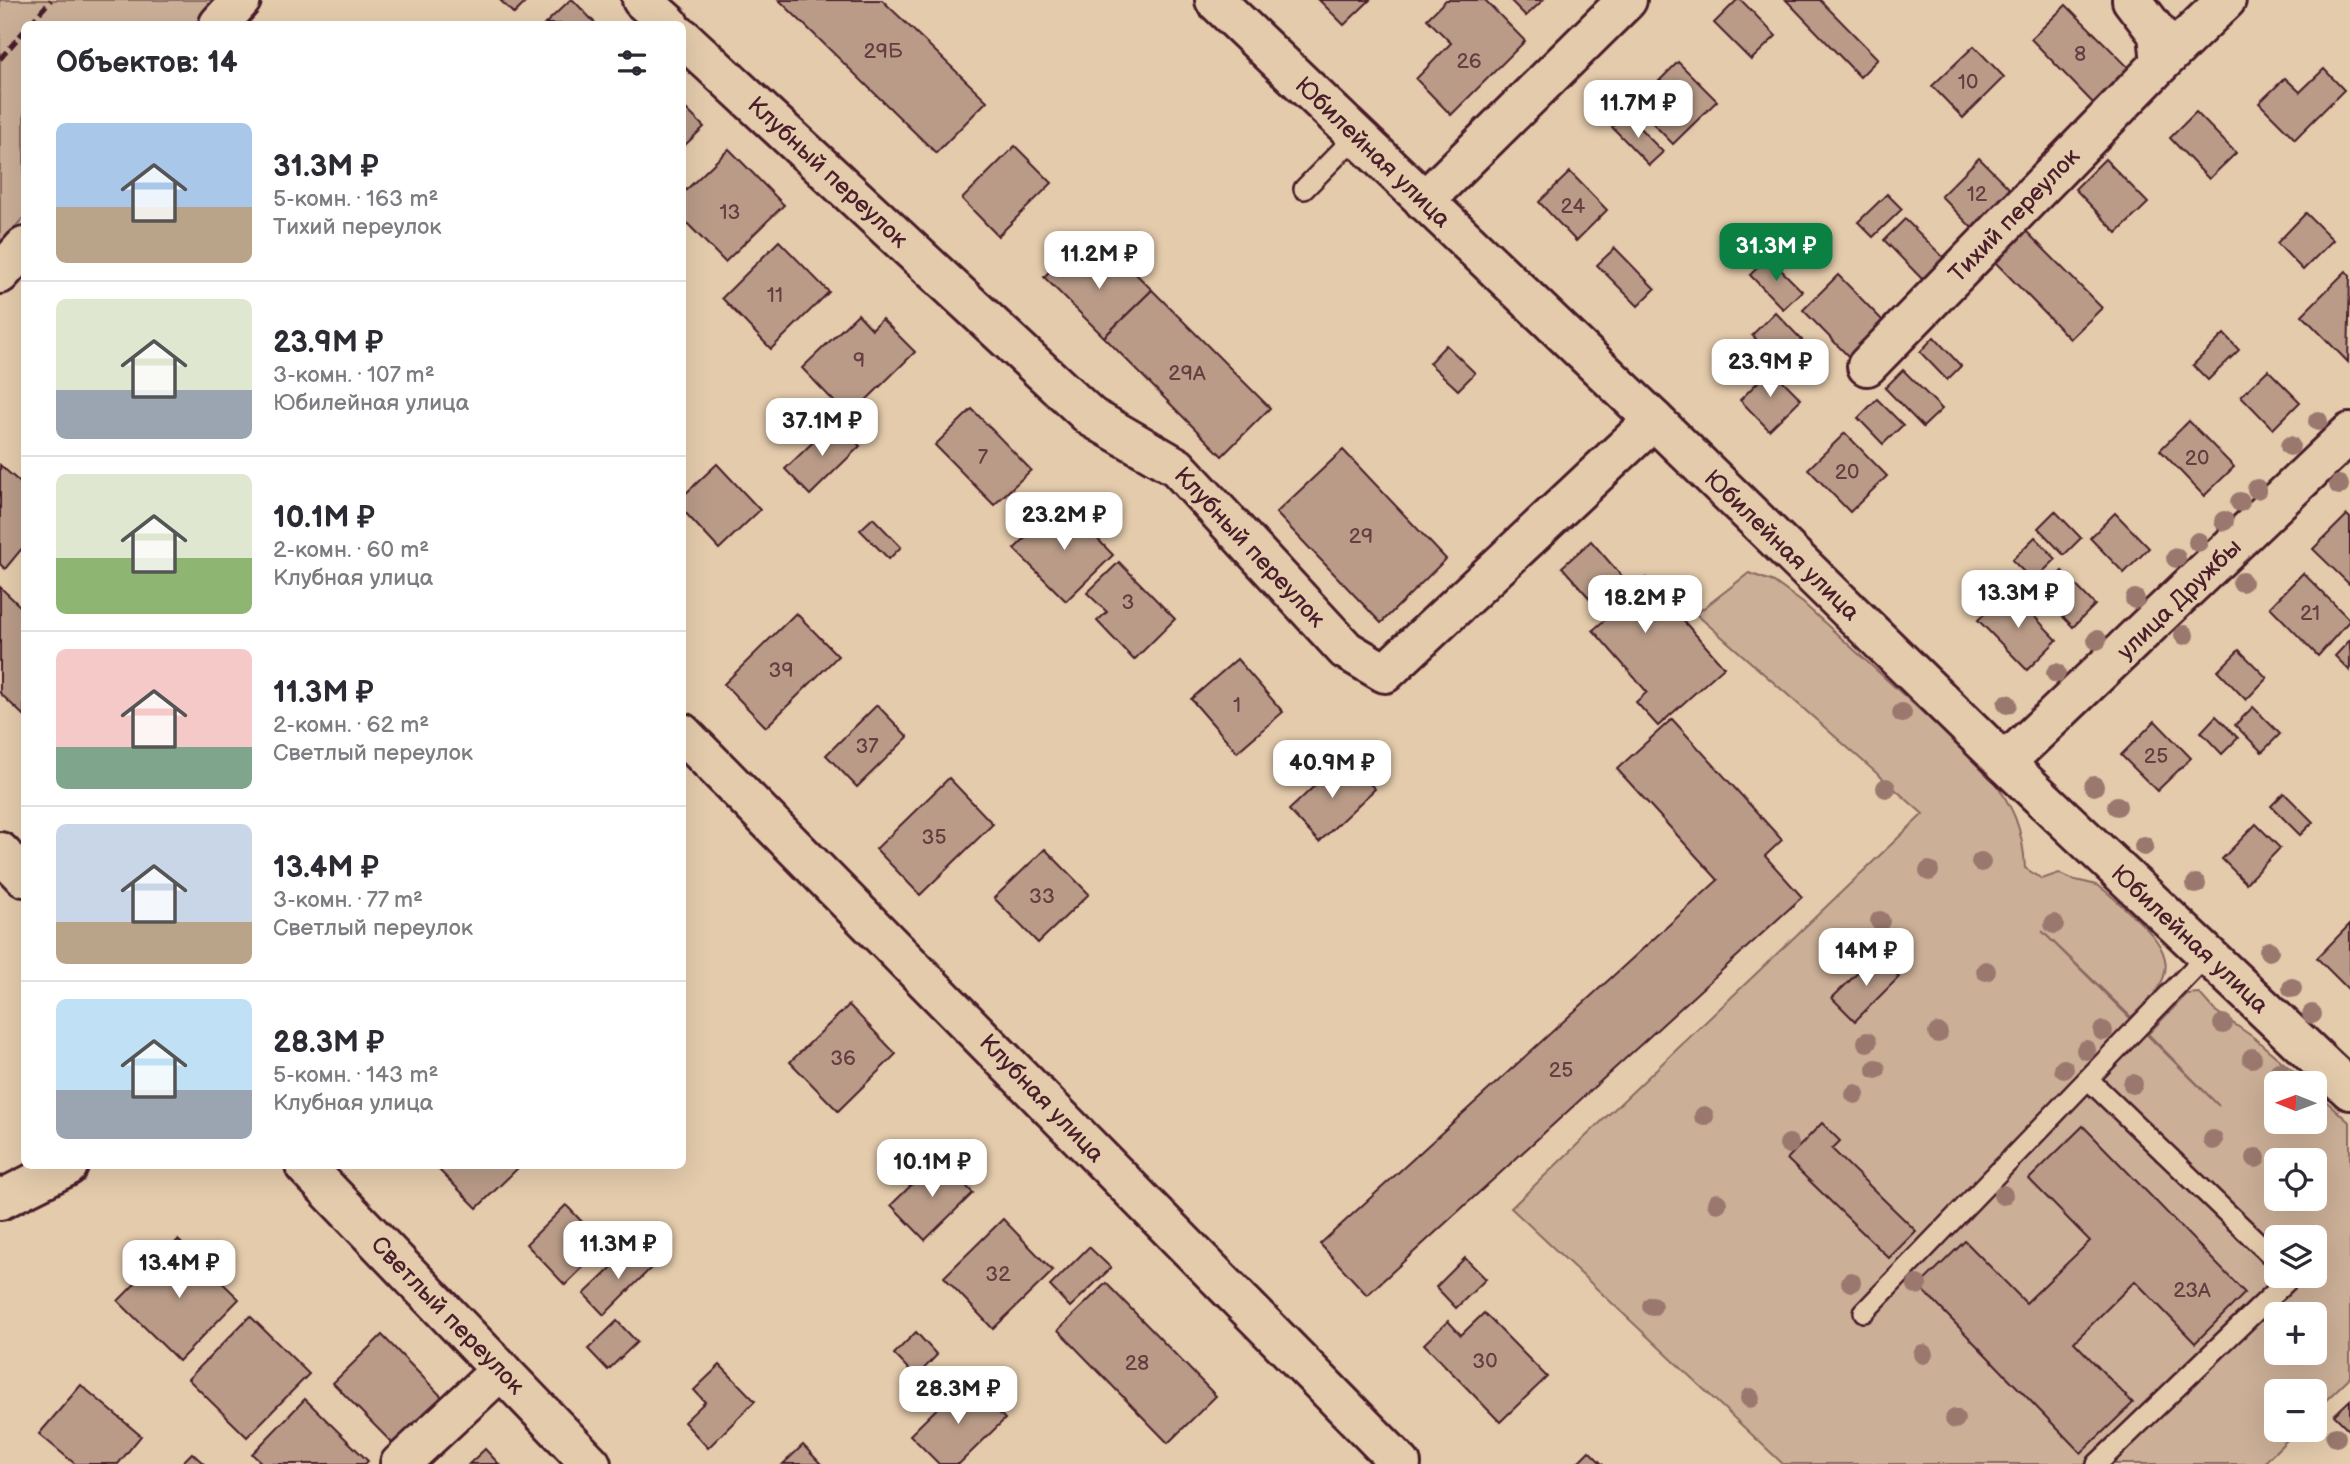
<!DOCTYPE html>
<html lang="ru">
<meta charset="utf-8">
<style>
body{margin:0;font-family:"Balsamiq Sans",sans-serif;background:#f7f7f7;color:#2b2b33;height:100vh;display:flex;flex-direction:column;font-size:26px;white-space:nowrap}
*{box-sizing:border-box;margin:0}
p{font-size:23px;color:#7c7c81}
.icon{flex:none;width:38px;height:38px;fill:none;stroke:currentColor;stroke-width:2;stroke-linecap:round;stroke-linejoin:round}
.map{position:relative;flex:1;overflow:hidden}
.panel{position:absolute;left:21px;top:21px;width:665px;height:1148px;display:flex;flex-direction:column;background:#fff;border-radius:10px;box-shadow:0 7px 28px #0002}
.panel>*{flex:none}
.needle{width:46px;rotate:271deg}
.tools{position:absolute;left:2264px;top:1071px;display:grid;gap:14px}
.tools a{display:grid;place-items:center;width:63px;height:63px;border-radius:10px;background:#fff;box-shadow:0 7px 28px #0002;font-size:35px}
.price{position:absolute;translate:-50% -60px;padding:0 16px;border-radius:14px;background:#fff;color:#222;font-size:23px;line-height:46px;filter:drop-shadow(0 2px 4px #0008)}
.price::after{content:'';position:absolute;left:50%;top:42px;width:21px;height:16px;margin-left:-10px;background:inherit;clip-path:polygon(0 0,100% 0,50% 100%)}
.price.selected{background:#0b8043;color:#fff}
ul{padding:0;list-style:none}
li{display:flex;align-items:center;gap:21px;height:175px;padding:0 35px}
li+li{border-top:2px solid #e1e1e2}
li span{display:grid;place-items:center;flex:none;width:196px;height:140px;border-radius:10px;color:#555}
li>.icon{margin-inline-start:auto}
span .icon{width:84px;height:84px;fill:#fffc;stroke-width:1}
li b{font-size:30px}
h2{display:flex;justify-content:space-between;align-items:center;height:84px;padding:0 35px;font-size:30px}
.map>svg:first-child{display:block}
</style>
<div class="map">
<svg width="2350" height="1464" viewBox="0 0 2350 1464">
<rect width="100%" height="100%" fill="#e4cbac"/>
<filter id="ink" filterUnits="userSpaceOnUse"><feTurbulence type="fractalNoise" baseFrequency=".0143" numOctaves="2"/><feDisplacementMap in="SourceGraphic" scale="14" xChannelSelector="R" yChannelSelector="G"/><feConvolveMatrix kernelMatrix="1 2 1 2 8 2 1 2 1" color-interpolation-filters="sRGB"/></filter>
<g filter="url(#ink)">
<!-- green -->
<g fill="#cbaf97" stroke="#8a6761" stroke-width="2" fill-rule="evenodd">
<polygon points="0,0 217,0 195,24 24,24 24,217 0,244"/>
<path d="M1749,573L1774,582L1803,603L1990,774C2013,808 2023,827 2025,868L2042,879L2059,873C2074,883 2090,881 2100,887C2110,894 2120,904 2129,912C2175,952 2180,976 2131,1017L2042,931L2219,1106L2148,1034L2187,994L2199,993L2214,1010L2253,1037L2307,1083H2277V1122H2315V1091L2350,1123V1377L2315,1411V1391H2277V1430H2297L2263,1464H1783L1511,1208L1923,814L1696,614ZM2277,1160H2315V1199H2277ZM2277,1237H2315V1276H2277ZM2277,1314H2315V1353H2277Z"/>
</g>
<!-- building -->
<g fill="#b99b88" stroke="#4a1f2b" stroke-width="2">
<polygon points="500,0 528,0 514,14"/>
<polygon points="570,0 573,0 596,24 545,24"/>
<polygon points="779,0 882,0 987,101 936,153"/>
<polygon points="1319,0 1370,0 1344,25"/>
<polygon points="1446,0 1485,0 1525,41 1451,115 1416,79 1451,43 1427,19"/>
<polygon points="1510,0 1543,0 1526,16"/>
<polygon points="1737,0 1741,0 1776,36 1751,60 1714,23"/>
<polygon points="1786,0 1820,0 1878,59 1860,77"/>
<polygon points="2066,5 2129,68 2093,103 2031,39"/>
<polygon points="1974,46 2004,77 1963,118 1932,86"/>
<polygon points="1678,62 1717,101 1673,144 1635,105"/>
<polygon points="2324,69 2344,90 2295,139 2259,103 2285,78 2300,92"/>
<polygon points="682,105 704,127 682,148"/>
<polygon points="2196,112 2236,153 2209,179 2170,138"/>
<polygon points="1626,114 1663,152 1649,165 1612,127"/>
<polygon points="1015,146 1052,183 998,236 962,199"/>
<polygon points="729,149 784,205 725,262 682,218 682,194"/>
<polygon points="1979,158 2013,192 1974,230 1941,196"/>
<polygon points="2105,159 2148,203 2117,233 2075,189"/>
<polygon points="1570,172 1607,210 1576,241 1539,202"/>
<polygon points="1887,194 1902,209 1873,237 1858,222"/>
<polygon points="2306,213 2333,240 2303,270 2277,243"/>
<polygon points="1905,219 1945,259 1923,280 1884,240"/>
<polygon points="2026,231 2102,308 2070,339 1995,262"/>
<polygon points="779,241 829,292 771,349 722,298"/>
<polygon points="1615,248 1655,289 1638,306 1597,265"/>
<polygon points="1068,252 1093,277 1116,254 1152,290 1104,337 1044,277"/>
<polygon points="1768,257 1802,291 1783,309 1750,275"/>
<polygon points="2346,271 2350,276 2348,362 2302,315"/>
<polygon points="1838,275 1887,325 1852,360 1803,310"/>
<polygon points="1152,290 1270,408 1222,456 1104,337"/>
<polygon points="1775,312 1802,340 1779,363 1752,335"/>
<polygon points="858,314 872,329 882,319 915,352 849,417 802,368"/>
<polygon points="2224,334 2239,350 2208,380 2193,365"/>
<polygon points="1934,337 1961,366 1947,380 1920,352"/>
<polygon points="1446,345 1475,373 1458,390 1429,363"/>
<polygon points="1771,369 1801,399 1769,430 1740,400"/>
<polygon points="1903,370 1942,409 1923,427 1885,388"/>
<polygon points="2268,370 2300,402 2273,429 2241,396"/>
<polygon points="1877,399 1903,425 1883,444 1858,418"/>
<polygon points="972,409 1031,470 994,505 935,445"/>
<polygon points="835,421 860,446 810,495 785,469"/>
<polygon points="2189,421 2234,467 2204,496 2160,450"/>
<polygon points="1845,433 1887,476 1850,512 1808,469"/>
<polygon points="1343,450 1446,559 1381,623 1276,513"/>
<polygon points="717,464 760,510 719,549 682,509 682,497"/>
<polygon points="0,465 24,486 24,546 5,569 0,564"/>
<polygon points="1062,502 1113,555 1066,601 1014,549"/>
<polygon points="2055,511 2081,538 2064,555 2038,528"/>
<polygon points="2115,513 2149,548 2124,573 2090,538"/>
<polygon points="2347,515 2350,518 2350,585 2313,549"/>
<polygon points="873,518 901,547 889,559 860,530"/>
<polygon points="2035,537 2056,559 2033,581 2012,560"/>
<polygon points="1591,541 1633,589 1646,578 1724,667 1658,726 1636,702 1647,692 1593,630 1607,618 1562,567"/>
<polygon points="1119,562 1175,619 1134,660 1097,621 1107,612 1087,593"/>
<polygon points="2062,571 2095,605 2073,627 2040,593"/>
<polygon points="2303,573 2350,620 2318,656 2270,607"/>
<polygon points="0,587 24,610 24,716 0,693"/>
<polygon points="2009,590 2057,640 2027,670 1978,620"/>
<polygon points="796,613 838,656 766,727 724,684"/>
<polygon points="2350,640 2350,671 2335,656"/>
<polygon points="2239,650 2267,678 2246,700 2218,671"/>
<polygon points="1237,659 1283,712 1237,752 1191,699"/>
<polygon points="877,705 908,737 857,787 826,755"/>
<polygon points="2253,707 2280,734 2262,752 2235,725"/>
<polygon points="2216,716 2238,738 2222,754 2201,732"/>
<polygon points="1672,719 1782,840 1765,856 1802,897 1367,1295 1320,1244 1718,880 1617,769"/>
<polygon points="2155,721 2191,758 2157,791 2121,755"/>
<polygon points="1345,757 1375,789 1319,842 1289,810"/>
<polygon points="949,778 993,824 920,895 876,849"/>
<polygon points="2284,793 2313,822 2300,835 2271,806"/>
<polygon points="2256,824 2280,848 2246,883 2222,859"/>
<polygon points="1045,849 1089,894 1038,943 994,898"/>
<polygon points="2350,924 2350,991 2317,958"/>
<polygon points="1877,954 1899,977 1855,1021 1832,998"/>
<polygon points="849,1005 896,1054 838,1111 790,1062"/>
<polygon points="1822,1123 1840,1141 1832,1149 1916,1231 1889,1258 1787,1159"/>
<polygon points="2083,1126 2245,1293 2195,1343 2135,1281 2074,1342 2133,1403 2081,1453 1919,1286 1965,1241 2026,1303 2090,1241 2029,1179"/>
<polygon points="939,1158 973,1193 925,1240 891,1205"/>
<polygon points="435,1166 520,1166 477,1208"/>
<polygon points="566,1205 605,1246 565,1285 526,1244"/>
<polygon points="1003,1219 1053,1271 993,1329 944,1277"/>
<polygon points="178,1240 239,1299 179,1361 118,1301"/>
<polygon points="633,1247 652,1267 604,1315 584,1294"/>
<polygon points="1089,1247 1111,1268 1070,1307 1050,1286"/>
<polygon points="1465,1258 1486,1279 1456,1308 1436,1287"/>
<polygon points="1106,1283 1216,1396 1168,1443 1058,1330"/>
<polygon points="1484,1313 1547,1377 1500,1422 1424,1344 1448,1321 1461,1335"/>
<polygon points="250,1316 309,1374 247,1437 188,1379"/>
<polygon points="617,1321 637,1342 608,1370 588,1349"/>
<polygon points="916,1332 937,1355 916,1377 894,1354"/>
<polygon points="382,1335 444,1399 396,1447 333,1383"/>
<polygon points="720,1365 755,1401 708,1448 684,1422 705,1402 694,1390"/>
<polygon points="967,1379 1005,1419 959,1464 939,1464 910,1435"/>
<polygon points="81,1385 141,1436 118,1464 75,1464 39,1434"/>
<polygon points="305,1399 368,1461 365,1464 263,1464 252,1454"/>
<polygon points="2350,1400 2350,1431 2334,1415"/>
<polygon points="803,1445 821,1464 783,1464"/>
<polygon points="485,1449 499,1464 469,1464"/>
<polygon points="1589,1451 1602,1464 1576,1464"/>
<polygon points="192,1453 204,1464 181,1464"/>
</g>
<g fill="none" stroke-linecap="round" stroke-linejoin="round">
<!-- service casing -->
<g stroke="#4a1f2b" stroke-width="24">
<g id="service">
<polyline points="1304,189 1356,136"/>
<polyline points="2089,1080 2277,1261"/>
<polyline points="1864,1312 2207,955"/>
<polyline points="2097,1464 2292,1276"/>
</g>
</g>
<!-- minor casing -->
<g stroke="#4a1f2b" stroke-width="44">
<g id="minor">
<polyline points="642,0 669,24"/>
<polyline points="682,37 1091,417 1177,467 1346,650 1385,673 1654,420"/>
<polyline points="2161,63 2226,0"/>
<polyline points="1424,201 1627,0"/>
<polyline points="1867,366 2161,63 2158,34 2132,0"/>
<polyline points="682,733 1401,1464"/>
<polyline points="2005,763 2350,433"/>
<polyline points="0,852 24,877"/>
<polyline points="305,1166 591,1464"/>
<polyline points="0,1200 68,1166"/>
<polyline points="400,1464 501,1370"/>
</g>
</g>
<!-- tertiary casing -->
<g stroke="#4a1f2b" stroke-width="44">
<g id="tertiary">
<polyline points="1215,0 1654,420 2005,763 2350,1090"/>
<polyline points="219,24 241,0"/>
<polyline points="0,274 24,247"/>
</g>
</g>
<!-- service -->
<use href="#service" stroke="#e4cbac" stroke-width="19"/>
<!-- minor -->
<use href="#minor" stroke="#e4cbac" stroke-width="38"/>
<!-- tertiary -->
<use href="#tertiary" stroke="#e4cbac" stroke-width="38"/>
<!-- rail -->
<g stroke="#4a1f2b" stroke-width="5" stroke-dasharray="10 5" stroke-linecap="butt">
<polyline points="30,24 51,0"/>
<polyline points="0,59 24,31"/>
</g>
</g>
<!-- trees -->
<g fill="#9a786e">
<circle cx="2318" cy="421" r="10"/>
<circle cx="2290" cy="446" r="10"/>
<circle cx="2339" cy="485" r="10"/>
<circle cx="2257" cy="489" r="10"/>
<circle cx="2240" cy="502" r="10"/>
<circle cx="2224" cy="521" r="10"/>
<circle cx="2198" cy="542" r="10"/>
<circle cx="2176" cy="558" r="10"/>
<circle cx="2242" cy="582" r="10"/>
<circle cx="2135" cy="599" r="10"/>
<circle cx="2184" cy="635" r="10"/>
<circle cx="2097" cy="640" r="10"/>
<circle cx="2056" cy="673" r="10"/>
<circle cx="2007" cy="704" r="10"/>
<circle cx="1902" cy="713" r="10"/>
<circle cx="2094" cy="786" r="10"/>
<circle cx="1886" cy="788" r="10"/>
<circle cx="2117" cy="806" r="10"/>
<circle cx="2144" cy="846" r="10"/>
<circle cx="1981" cy="862" r="10"/>
<circle cx="1929" cy="871" r="10"/>
<circle cx="2196" cy="884" r="10"/>
<circle cx="1880" cy="921" r="10"/>
<circle cx="2054" cy="924" r="10"/>
<circle cx="1841" cy="939" r="10"/>
<circle cx="2269" cy="951" r="10"/>
<circle cx="1986" cy="971" r="10"/>
<circle cx="2292" cy="988" r="10"/>
<circle cx="2312" cy="1014" r="10"/>
<circle cx="2223" cy="1024" r="10"/>
<circle cx="2103" cy="1031" r="10"/>
<circle cx="1938" cy="1033" r="10"/>
<circle cx="1867" cy="1042" r="10"/>
<circle cx="2086" cy="1050" r="10"/>
<circle cx="2252" cy="1058" r="10"/>
<circle cx="1876" cy="1069" r="10"/>
<circle cx="2064" cy="1069" r="10"/>
<circle cx="2279" cy="1072" r="10"/>
<circle cx="2133" cy="1084" r="10"/>
<circle cx="1855" cy="1094" r="10"/>
<circle cx="1704" cy="1116" r="10"/>
<circle cx="2213" cy="1140" r="10"/>
<circle cx="1789" cy="1144" r="10"/>
<circle cx="2256" cy="1158" r="10"/>
<circle cx="2003" cy="1195" r="10"/>
<circle cx="1717" cy="1203" r="10"/>
<circle cx="1851" cy="1282" r="10"/>
<circle cx="1917" cy="1285" r="10"/>
<circle cx="1652" cy="1306" r="10"/>
<circle cx="1923" cy="1354" r="10"/>
<circle cx="1750" cy="1398" r="10"/>
<circle cx="1955" cy="1419" r="10"/>
<circle cx="2336" cy="1437" r="10"/>
</g>
</g>
<g text-anchor="middle" stroke-width="7" stroke-linejoin="round" paint-order="stroke">
<!-- number labels -->
<g font-size="21" fill="#663e42">
<text x="883" y="58">29Б</text>
<text x="2080" y="61">8</text>
<text x="1469" y="68">26</text>
<text x="1968" y="89">10</text>
<text x="1977" y="201">12</text>
<text x="1573" y="213">24</text>
<text x="730" y="219">13</text>
<text x="775" y="302">11</text>
<text x="859" y="367">9</text>
<text x="1187" y="380">29А</text>
<text x="983" y="464">7</text>
<text x="2197" y="465">20</text>
<text x="1847" y="479">20</text>
<text x="1361" y="543">29</text>
<text x="1128" y="609">3</text>
<text x="2310" y="620">21</text>
<text x="781" y="677">39</text>
<text x="1237" y="712">1</text>
<text x="867" y="753">37</text>
<text x="2156" y="763">25</text>
<text x="934" y="844">35</text>
<text x="1042" y="903">33</text>
<text x="843" y="1065">36</text>
<text x="1561" y="1077">25</text>
<text x="998" y="1281">32</text>
<text x="2192" y="1297">23А</text>
<text x="1485" y="1368">30</text>
<text x="1137" y="1370">28</text>
</g>
<!-- street labels -->
<g font-size="24" fill="#4a1f2b" stroke="#e4cbac">
<text transform="translate(1373 152) rotate(44)" y="8">Юбилейная улица</text>
<text transform="translate(828 172) rotate(43)" y="8">Клубный переулок</text>
<text transform="translate(2014 215) rotate(-46)" y="8">Тихий переулок</text>
<text transform="translate(1782 545) rotate(44)" y="8">Юбилейная улица</text>
<text transform="translate(1250 547) rotate(47)" y="8">Клубный переулок</text>
<text transform="translate(2179 599) rotate(-44)" y="8">улица Дружбы</text>
<text transform="translate(2190 939) rotate(43)" y="8">Юбилейная улица</text>
<text transform="translate(1042 1098) rotate(46)" y="8">Клубная улица</text>
<text transform="translate(448 1315) rotate(46)" y="8">Светлый переулок</text>
</g>
</g>
</svg>
<div class="tools">
<a><svg class="needle" viewBox="-14 -14 28 28"><path d="M0-13l5 13h-10z" fill="#e53935"/><path d="M0 13l5-13h-10z" fill="#7c7c81"/></svg></a>
<a><svg class="icon" aria-label="locate" viewBox="0 0 24 24"><circle cx="12" cy="12" r="6"/><path d="M12 2v4M12 18v4M2 12h4M18 12h4"/></svg></a>
<a><svg class="icon" aria-label="layers" viewBox="0 0 24 24"><path d="M12 4l9 5-9 5-9-5zM3 14l9 5 9-5"/></svg></a>
<a>+</a>
<a>−</a>
</div>
<b class="price" style="left:1638px;top:140px">11.7M ₽</b>
<b class="price selected" style="left:1776px;top:283px">31.3M ₽</b>
<b class="price" style="left:1099px;top:291px">11.2M ₽</b>
<b class="price" style="left:1770px;top:399px">23.9M ₽</b>
<b class="price" style="left:822px;top:458px">37.1M ₽</b>
<b class="price" style="left:1064px;top:552px">23.2M ₽</b>
<b class="price" style="left:2018px;top:630px">13.3M ₽</b>
<b class="price" style="left:1645px;top:635px">18.2M ₽</b>
<b class="price" style="left:1332px;top:800px">40.9M ₽</b>
<b class="price" style="left:1866px;top:988px">14M ₽</b>
<b class="price" style="left:932px;top:1199px">10.1M ₽</b>
<b class="price" style="left:618px;top:1281px">11.3M ₽</b>
<b class="price" style="left:179px;top:1300px">13.4M ₽</b>
<b class="price" style="left:958px;top:1426px">28.3M ₽</b>
<section class="panel">
<h2>Объектов: 14<svg class="icon" aria-label="filters" viewBox="0 0 24 24"><path d="M4 7h16M4 17h16"/><circle cx="9" cy="7" r="2"/><circle cx="15" cy="17" r="2"/></svg></h2>
<ul>
<li><span style="background:linear-gradient(#a9c7e8 60%,#b9a48a 0)"><svg class="icon" aria-label="home" viewBox="0 0 24 24"><path d="M3 11l9-7 9 7M6 9v11h12V9"/></svg></span><div><b>31.3M ₽</b><p>5-комн. · 163 m²</p><p>Тихий переулок</p></div></li>
<li><span style="background:linear-gradient(#dfe7d0 65%,#9aa5b1 0)"><svg class="icon" aria-label="home" viewBox="0 0 24 24"><path d="M3 11l9-7 9 7M6 9v11h12V9"/></svg></span><div><b>23.9M ₽</b><p>3-комн. · 107 m²</p><p>Юбилейная улица</p></div></li>
<li><span style="background:linear-gradient(#dfe7d0 60%,#8fb573 0)"><svg class="icon" aria-label="home" viewBox="0 0 24 24"><path d="M3 11l9-7 9 7M6 9v11h12V9"/></svg></span><div><b>10.1M ₽</b><p>2-комн. · 60 m²</p><p>Клубная улица</p></div></li>
<li><span style="background:linear-gradient(#f6c9c9 70%,#7fa58c 0)"><svg class="icon" aria-label="home" viewBox="0 0 24 24"><path d="M3 11l9-7 9 7M6 9v11h12V9"/></svg></span><div><b>11.3M ₽</b><p>2-комн. · 62 m²</p><p>Светлый переулок</p></div></li>
<li><span style="background:linear-gradient(#c9d6e8 70%,#b9a48a 0)"><svg class="icon" aria-label="home" viewBox="0 0 24 24"><path d="M3 11l9-7 9 7M6 9v11h12V9"/></svg></span><div><b>13.4M ₽</b><p>3-комн. · 77 m²</p><p>Светлый переулок</p></div></li>
<li><span style="background:linear-gradient(#bfe0f5 65%,#9aa5b1 0)"><svg class="icon" aria-label="home" viewBox="0 0 24 24"><path d="M3 11l9-7 9 7M6 9v11h12V9"/></svg></span><div><b>28.3M ₽</b><p>5-комн. · 143 m²</p><p>Клубная улица</p></div></li>
</ul>
</section>
</div>
